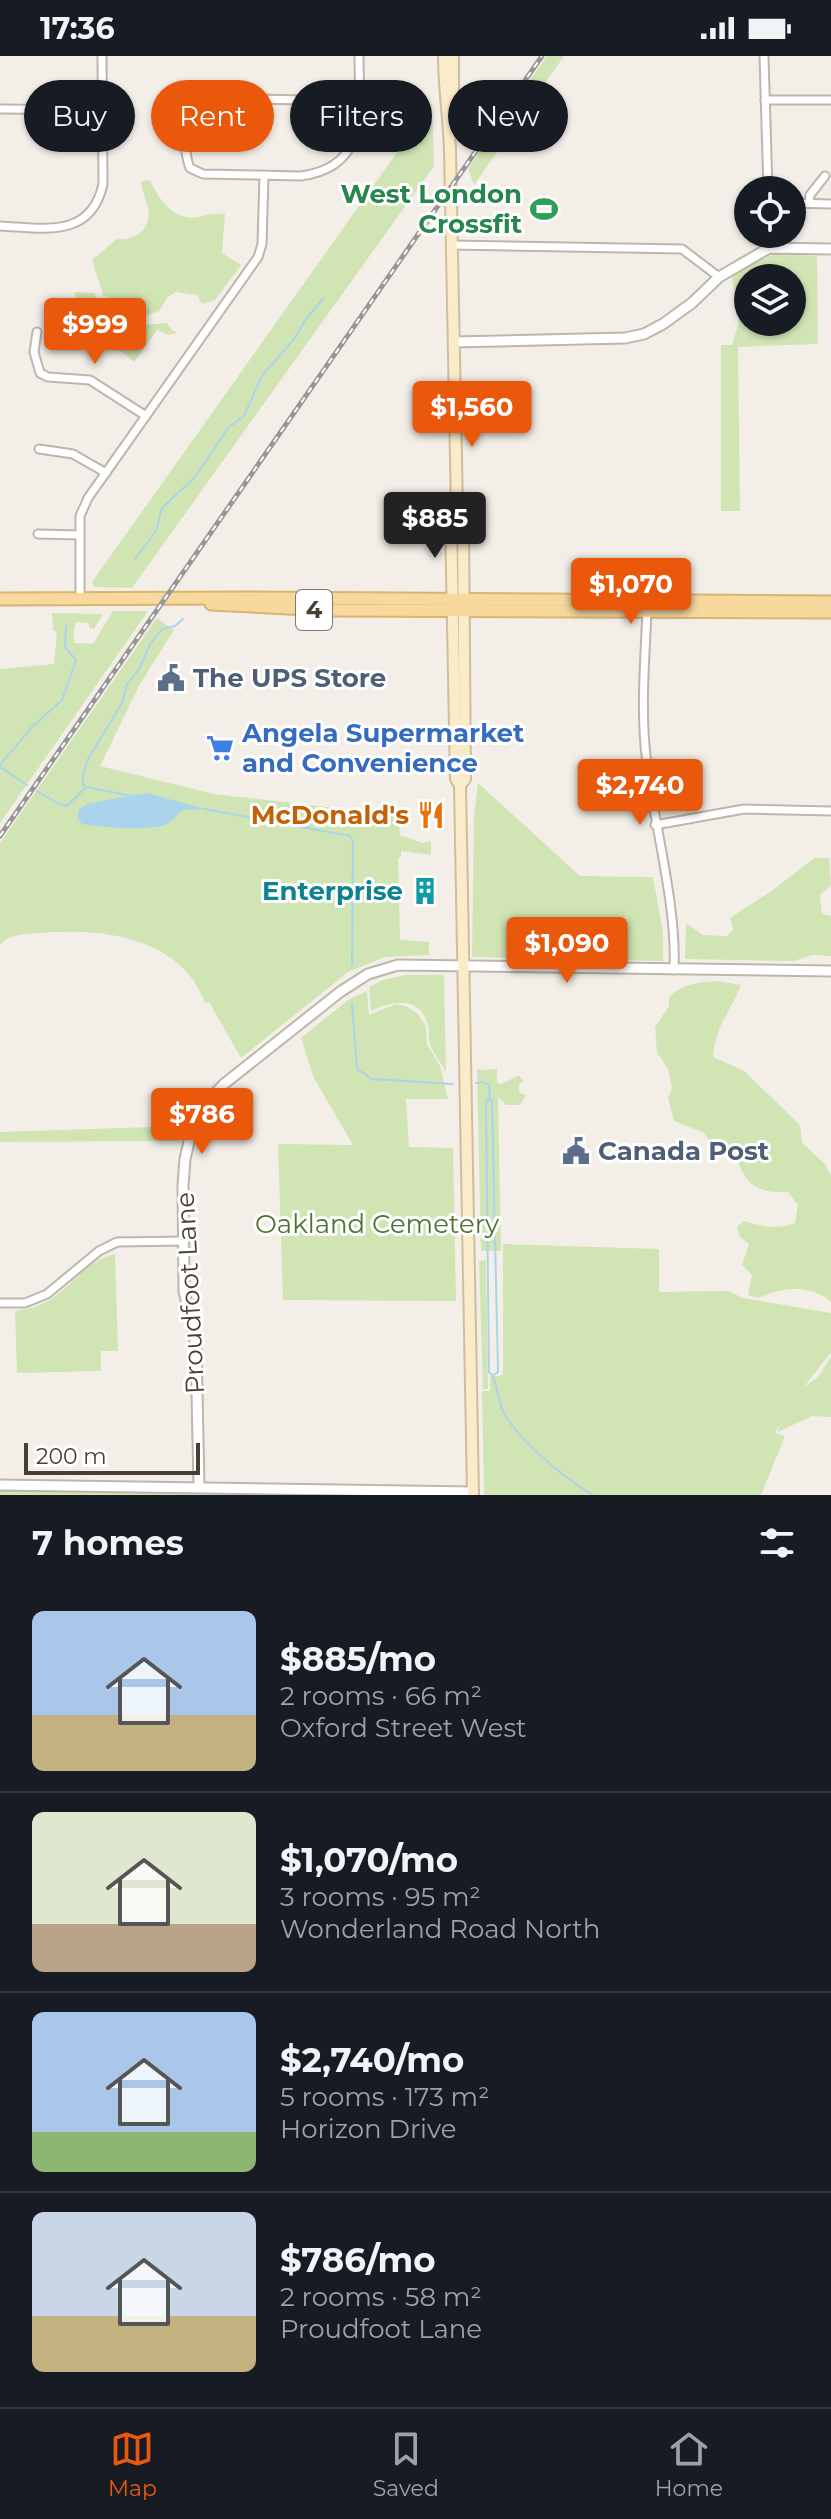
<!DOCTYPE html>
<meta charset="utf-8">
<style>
body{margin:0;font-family:Montserrat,sans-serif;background:#242831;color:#f1f3f6;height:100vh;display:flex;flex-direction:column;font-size:30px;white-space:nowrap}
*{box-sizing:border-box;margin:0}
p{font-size:26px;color:#9ea1a6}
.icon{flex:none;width:44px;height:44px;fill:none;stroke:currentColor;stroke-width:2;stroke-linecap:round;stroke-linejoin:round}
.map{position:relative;height:1439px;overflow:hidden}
.panel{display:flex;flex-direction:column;background:#171b24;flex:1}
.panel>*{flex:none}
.banner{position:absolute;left:24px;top:24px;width:784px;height:72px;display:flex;gap:16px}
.controls{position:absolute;left:734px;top:120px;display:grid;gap:16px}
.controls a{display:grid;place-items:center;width:72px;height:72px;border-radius:50%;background:#171b24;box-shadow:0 2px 6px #0004;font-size:40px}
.scale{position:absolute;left:24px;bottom:20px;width:176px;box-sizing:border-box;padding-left:8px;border:4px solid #453f37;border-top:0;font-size:22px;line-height:28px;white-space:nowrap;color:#453f37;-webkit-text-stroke:6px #fff;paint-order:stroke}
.price{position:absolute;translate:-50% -68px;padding:0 18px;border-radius:8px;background:#ea580c;color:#fff;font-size:26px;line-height:52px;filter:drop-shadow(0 2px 4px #0008)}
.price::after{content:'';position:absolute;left:50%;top:48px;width:24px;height:18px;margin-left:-12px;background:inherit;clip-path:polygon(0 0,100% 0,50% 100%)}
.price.active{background:#222;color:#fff}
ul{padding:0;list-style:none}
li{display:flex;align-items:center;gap:24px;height:200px;padding:0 32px}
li+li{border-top:2px solid #363941}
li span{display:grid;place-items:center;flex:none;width:224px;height:160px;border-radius:12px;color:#555}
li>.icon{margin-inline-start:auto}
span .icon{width:96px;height:96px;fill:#fffc;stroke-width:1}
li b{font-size:34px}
h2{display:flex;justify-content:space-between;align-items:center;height:96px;padding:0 32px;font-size:34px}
.chip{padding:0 28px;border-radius:36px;background:#171b24;box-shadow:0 2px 6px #0004;font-size:28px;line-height:72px}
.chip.active{background:#ea580c;color:#fff}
.status{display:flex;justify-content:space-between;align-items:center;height:56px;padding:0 40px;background:#171b24;direction:ltr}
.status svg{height:22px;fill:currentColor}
.dock{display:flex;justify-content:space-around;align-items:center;height:112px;border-top:2px solid #363941;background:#171b24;font-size:22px;color:#9ea1a6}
.dock a{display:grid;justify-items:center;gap:4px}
.dock .active{color:#ea580c}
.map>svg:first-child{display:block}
</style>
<div class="status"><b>17:36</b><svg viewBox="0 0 49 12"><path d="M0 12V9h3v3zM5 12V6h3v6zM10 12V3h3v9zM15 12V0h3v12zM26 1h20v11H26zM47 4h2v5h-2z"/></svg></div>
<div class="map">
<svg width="831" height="1439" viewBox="0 0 831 1439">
<rect width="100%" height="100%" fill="#f3efe8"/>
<!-- green -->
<g fill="#d1e4b4" fill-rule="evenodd">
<polygon points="547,0 564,0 474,129 468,112"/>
<polygon points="432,47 434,110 132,532 95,531 92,526"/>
<path d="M150,124C159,144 174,166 199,161C209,158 214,157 225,158L222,197L241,209L215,244L202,248L197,239L176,236L168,241L159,255L142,261L125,249L103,239L92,204L117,183C137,185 152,172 148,151C146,143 142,136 141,126Z"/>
<path d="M775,198L817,200L818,288L738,291L740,455H721V289H732L739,266L732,221L742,212ZM748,222H792V266H748Z"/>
<polygon points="74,236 95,237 96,247 101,251 142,269 167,267 172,274 178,277 168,279 157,274 134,306 121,295 94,284 95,280"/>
<polygon points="113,555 148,555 0,767 0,613 54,608 57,575 53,574 52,557 103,558 94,573 89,572 89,567 76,566 74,573 74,587 93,588"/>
<path d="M157,562L174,574L140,628L100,710L214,738L398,759L400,779L422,787L431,785V799L401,795V801L398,802L400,884L429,886V899L385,901L348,916L241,1002L209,946L205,947C201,938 197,928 190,920C155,877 91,873 40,877C26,879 10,877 0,889V787Z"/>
<polygon points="478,727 580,820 653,821 663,876 663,905 472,901 474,759"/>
<polygon points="814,802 829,802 831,829 820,839 822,858 831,860 831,900 812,899 794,905 685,903 686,867 703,879 727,880 733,874 730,862 773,834"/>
<path d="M405,919H444L446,1016C441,1007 433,997 430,988C428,982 430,975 428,969C419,939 392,945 371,955L369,931L383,924Z"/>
<path d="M717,925L741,929C730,958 716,967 713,1001L744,1015L798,1067L800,1070L802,1087L825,1108L831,1120V1246C811,1228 781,1231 759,1242L748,1239L752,1219L742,1209L749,1188L740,1181L737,1171L744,1165C762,1170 776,1174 795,1167L798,1149L788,1136C757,1137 746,1130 736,1100C723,1092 711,1094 705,1077L674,1065L668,1042L672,1032L668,1013L657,996L655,971L669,950V941C683,928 698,926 717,925Z"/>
<polygon points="367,935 369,959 396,948 408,951 418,958 426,970 427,988 440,1010 448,1043 406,1043 409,1091 453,1092 456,1245 283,1244 278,1088 353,1089 314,1022 301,982 348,944"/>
<polygon points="497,1013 497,1027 501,1028 519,1019 523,1025 518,1030 520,1037 526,1039 520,1049 506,1049 498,1041 501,1195 481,1195 477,1014"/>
<polygon points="181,1070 178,1085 0,1086 0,1076"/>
<polygon points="503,1188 659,1193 659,1236 729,1235 743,1242 831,1257 831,1296 804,1331 817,1322 831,1301 831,1361 812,1360 778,1376 779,1369 775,1377 785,1380 761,1439 484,1439 482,1335 490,1335 490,1321 503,1319"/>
<path d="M115,1198L118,1295H101V1315L17,1317L15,1255C66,1251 75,1207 115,1198Z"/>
<polygon points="486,1204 488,1333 483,1333 479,1205"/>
<polygon points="0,1434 264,1439 0,1439"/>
</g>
<!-- water -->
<path fill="#a9d4eb" d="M147,737L205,753L182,754C178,758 172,766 167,768C151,776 100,771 82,768L77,761L79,754L86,748Z"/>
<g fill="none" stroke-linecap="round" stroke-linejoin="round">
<!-- stream -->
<g stroke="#a9d4eb" stroke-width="2">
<polyline points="135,503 156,475 162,452 195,421 228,372 244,360 261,321 295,282 306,263 323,243"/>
<polyline points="0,709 32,671 62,644 76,604 65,591 66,570"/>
<polyline points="0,711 27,729"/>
<polyline points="85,731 83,728 83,718 88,703 122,647 127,628 139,614 150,588 162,573 175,570 183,563"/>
<polyline points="86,731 132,740"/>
<polyline points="37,735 61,749 67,750 85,732"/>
<polyline points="205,753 350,780 353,786 352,910"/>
<polyline points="352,947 357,1013 372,1023 453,1028"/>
<path d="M476,1027L483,1026L489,1029L490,1043L486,1045L489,1316C498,1324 497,1345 504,1357C519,1385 565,1422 592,1439"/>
<polyline points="492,1044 498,1316 494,1319"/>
</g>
<!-- minor casing -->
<g stroke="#bdb6ab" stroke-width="11">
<g id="minor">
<polyline points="764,0 768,134"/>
<polyline points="765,44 831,44"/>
<path d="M359,45L200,42C194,45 188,47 185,54C182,65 185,101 190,112L203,118L301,120C370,111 359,53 359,0"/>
<polyline points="0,53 102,54"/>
<polyline points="792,147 831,148"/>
<polyline points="809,147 810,139 825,120"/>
<path d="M0,170C44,172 91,183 103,128L102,0"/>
<polyline points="769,178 769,192"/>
<polyline points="451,189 682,193 719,221"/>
<polyline points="37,276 34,296 40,317 48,321 90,324 146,360"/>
<polyline points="39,393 73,398 106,417"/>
<polyline points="38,478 80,479"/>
<polyline points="80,543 80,460 88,442 258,201 262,188 264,119"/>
<path d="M647,554C645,605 640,657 647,708C655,773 677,850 674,914"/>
<polyline points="655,769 744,753 831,755"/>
<polyline points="0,1247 25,1247 47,1238 99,1195 117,1186 185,1185"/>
</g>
</g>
<!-- tertiary casing -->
<g stroke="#bdb6ab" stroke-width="13">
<g id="tertiary">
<polyline points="454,286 625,282 644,278 663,268 692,247 719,221 769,192 831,193"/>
<polyline points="0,1429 473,1436"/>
<polyline points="199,1431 196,1289 184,1235 183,1129 185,1103 192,1073 205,1048 224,1028 340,936 368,918 398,909 831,915"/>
</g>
</g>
<!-- secondary casing -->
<g stroke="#cfbe9b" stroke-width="14">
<g id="secondary">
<path d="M444,0C444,32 449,62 450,94L457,453L463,466L465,723L460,729"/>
<polyline points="450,61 453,43 453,0"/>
<polyline points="457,453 451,465 456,723 460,729 473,1439"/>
</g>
</g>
<!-- primary casing -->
<g stroke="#dbb46e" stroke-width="15">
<g id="primary">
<polyline points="0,543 240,542 831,546"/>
<polyline points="211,548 326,554 831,556"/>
</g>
</g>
<!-- minor -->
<use href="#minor" stroke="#fff" stroke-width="7"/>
<!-- tertiary -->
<use href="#tertiary" stroke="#fff" stroke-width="9"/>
<!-- secondary -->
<use href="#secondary" stroke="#faecca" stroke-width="10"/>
<!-- primary -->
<use href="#primary" stroke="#f7d89d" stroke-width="11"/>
<!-- rail casing -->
<g stroke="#969696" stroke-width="5">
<polyline id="rail" points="0,780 542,0"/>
</g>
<!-- rail -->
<use href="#rail" stroke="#fff" stroke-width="2" stroke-dasharray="6" stroke-linecap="butt"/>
</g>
<!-- icons -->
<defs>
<g id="stadium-bare" transform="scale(2.16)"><path d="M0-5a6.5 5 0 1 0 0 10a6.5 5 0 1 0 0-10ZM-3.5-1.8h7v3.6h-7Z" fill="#2e9e5b" stroke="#fff" stroke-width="2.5" paint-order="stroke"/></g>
<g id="civic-bare" transform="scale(2.16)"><path d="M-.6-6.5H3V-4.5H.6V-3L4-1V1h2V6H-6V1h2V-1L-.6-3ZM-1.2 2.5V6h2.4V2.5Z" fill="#5c6f8a" stroke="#fff" stroke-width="2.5" paint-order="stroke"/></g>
<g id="supermarket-bare" transform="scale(2.16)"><path d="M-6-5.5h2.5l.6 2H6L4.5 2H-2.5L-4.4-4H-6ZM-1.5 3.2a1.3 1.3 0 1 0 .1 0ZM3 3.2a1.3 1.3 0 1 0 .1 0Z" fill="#3f7fe0" stroke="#fff" stroke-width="2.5" paint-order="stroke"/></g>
<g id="restaurant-bare" transform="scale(2.16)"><path d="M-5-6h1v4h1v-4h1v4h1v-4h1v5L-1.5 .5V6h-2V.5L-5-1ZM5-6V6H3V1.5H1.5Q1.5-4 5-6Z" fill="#e8710a" stroke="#fff" stroke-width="2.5" paint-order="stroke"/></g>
<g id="building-bare" transform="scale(2.16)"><path d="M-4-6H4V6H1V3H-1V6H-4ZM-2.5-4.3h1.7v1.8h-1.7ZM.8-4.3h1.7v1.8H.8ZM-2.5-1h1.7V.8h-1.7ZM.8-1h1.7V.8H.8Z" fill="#0f9aa8" stroke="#fff" stroke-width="2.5" paint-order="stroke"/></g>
</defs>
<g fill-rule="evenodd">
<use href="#stadium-bare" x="544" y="153"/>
<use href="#civic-bare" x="171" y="622"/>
<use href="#supermarket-bare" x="220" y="692"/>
<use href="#restaurant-bare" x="431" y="759"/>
<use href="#building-bare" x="425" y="835"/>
<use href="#civic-bare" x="576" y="1095"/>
</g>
<g text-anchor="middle" stroke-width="6" stroke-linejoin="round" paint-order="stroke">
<!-- shield labels -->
<rect fill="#fff" stroke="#7d7973" stroke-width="2" x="296" y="534" width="36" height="40" rx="6"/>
<g font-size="24" font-weight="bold" fill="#453f37">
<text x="314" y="562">4</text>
</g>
<!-- leisure labels -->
<g font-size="26" font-weight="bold" fill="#27864d" stroke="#fff" text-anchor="end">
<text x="522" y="147">West London<tspan x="522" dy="30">Crossfit</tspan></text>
</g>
<!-- service labels -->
<g font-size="26" font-weight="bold" fill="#4e5e75" stroke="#fff" text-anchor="start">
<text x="193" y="631">The UPS Store</text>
<text x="598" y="1104">Canada Post</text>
</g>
<!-- shop labels -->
<g font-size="26" font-weight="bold" fill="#366cbe" stroke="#fff" text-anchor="start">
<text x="242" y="686">Angela Supermarket<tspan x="242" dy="30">and Convenience</tspan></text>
</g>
<!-- food labels -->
<g font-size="26" font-weight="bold" fill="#c56008" stroke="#fff" text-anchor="end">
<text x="409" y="768">McDonald's</text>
</g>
<!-- culture labels -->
<g font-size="26" font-weight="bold" fill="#0d838f" stroke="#fff" text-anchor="end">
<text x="403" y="844">Enterprise</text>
</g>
<!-- park labels -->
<g font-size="26" fill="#4c732f" stroke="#fff">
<text x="377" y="1177">Oakland Cemetery</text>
</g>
<!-- street labels -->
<g font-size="26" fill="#453f37" stroke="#fff">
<text transform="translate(190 1237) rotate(-93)" y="9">Proudfoot Lane</text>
</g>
</g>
</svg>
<div class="controls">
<a><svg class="icon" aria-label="locate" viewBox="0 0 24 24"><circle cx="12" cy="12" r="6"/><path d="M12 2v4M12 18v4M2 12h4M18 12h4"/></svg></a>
<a><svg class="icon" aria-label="layers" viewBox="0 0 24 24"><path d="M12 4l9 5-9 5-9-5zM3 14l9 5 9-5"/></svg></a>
</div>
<div class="scale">200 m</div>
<b class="price" style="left:95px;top:310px">$999</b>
<b class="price" style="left:472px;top:393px">$1,560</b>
<b class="price active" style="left:435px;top:504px">$885</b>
<b class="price" style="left:631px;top:570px">$1,070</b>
<b class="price" style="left:640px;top:771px">$2,740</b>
<b class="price" style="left:567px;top:929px">$1,090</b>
<b class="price" style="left:202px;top:1100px">$786</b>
<div class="banner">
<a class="chip">Buy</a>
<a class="chip active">Rent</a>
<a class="chip">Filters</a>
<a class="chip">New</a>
</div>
</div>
<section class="panel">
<h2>7 homes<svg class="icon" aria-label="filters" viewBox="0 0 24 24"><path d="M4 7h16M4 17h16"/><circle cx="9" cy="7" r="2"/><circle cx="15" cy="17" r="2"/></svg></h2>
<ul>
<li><span style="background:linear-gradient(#a9c7e8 65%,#c2b280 0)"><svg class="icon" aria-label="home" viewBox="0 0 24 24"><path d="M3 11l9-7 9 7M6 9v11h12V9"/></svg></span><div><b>$885/mo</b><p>2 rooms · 66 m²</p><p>Oxford Street West</p></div></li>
<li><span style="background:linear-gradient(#dfe7d0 70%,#b9a48a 0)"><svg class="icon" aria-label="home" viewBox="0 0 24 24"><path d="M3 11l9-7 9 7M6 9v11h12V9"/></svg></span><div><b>$1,070/mo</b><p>3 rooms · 95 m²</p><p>Wonderland Road North</p></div></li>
<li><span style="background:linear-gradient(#a9c7e8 75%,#8fb573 0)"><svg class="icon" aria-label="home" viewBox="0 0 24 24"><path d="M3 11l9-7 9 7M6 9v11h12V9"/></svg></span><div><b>$2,740/mo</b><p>5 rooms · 173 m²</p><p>Horizon Drive</p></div></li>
<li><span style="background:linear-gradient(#c9d6e8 65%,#c2b280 0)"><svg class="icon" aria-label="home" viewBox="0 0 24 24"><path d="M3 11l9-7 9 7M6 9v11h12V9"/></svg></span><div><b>$786/mo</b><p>2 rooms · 58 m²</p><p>Proudfoot Lane</p></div></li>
</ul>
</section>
<nav class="dock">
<a class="active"><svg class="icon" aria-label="map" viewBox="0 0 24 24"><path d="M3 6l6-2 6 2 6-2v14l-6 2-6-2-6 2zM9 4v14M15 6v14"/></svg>Map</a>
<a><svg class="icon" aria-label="saved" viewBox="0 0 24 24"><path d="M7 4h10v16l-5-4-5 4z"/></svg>Saved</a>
<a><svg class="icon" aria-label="home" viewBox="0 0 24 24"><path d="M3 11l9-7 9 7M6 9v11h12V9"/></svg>Home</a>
</nav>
